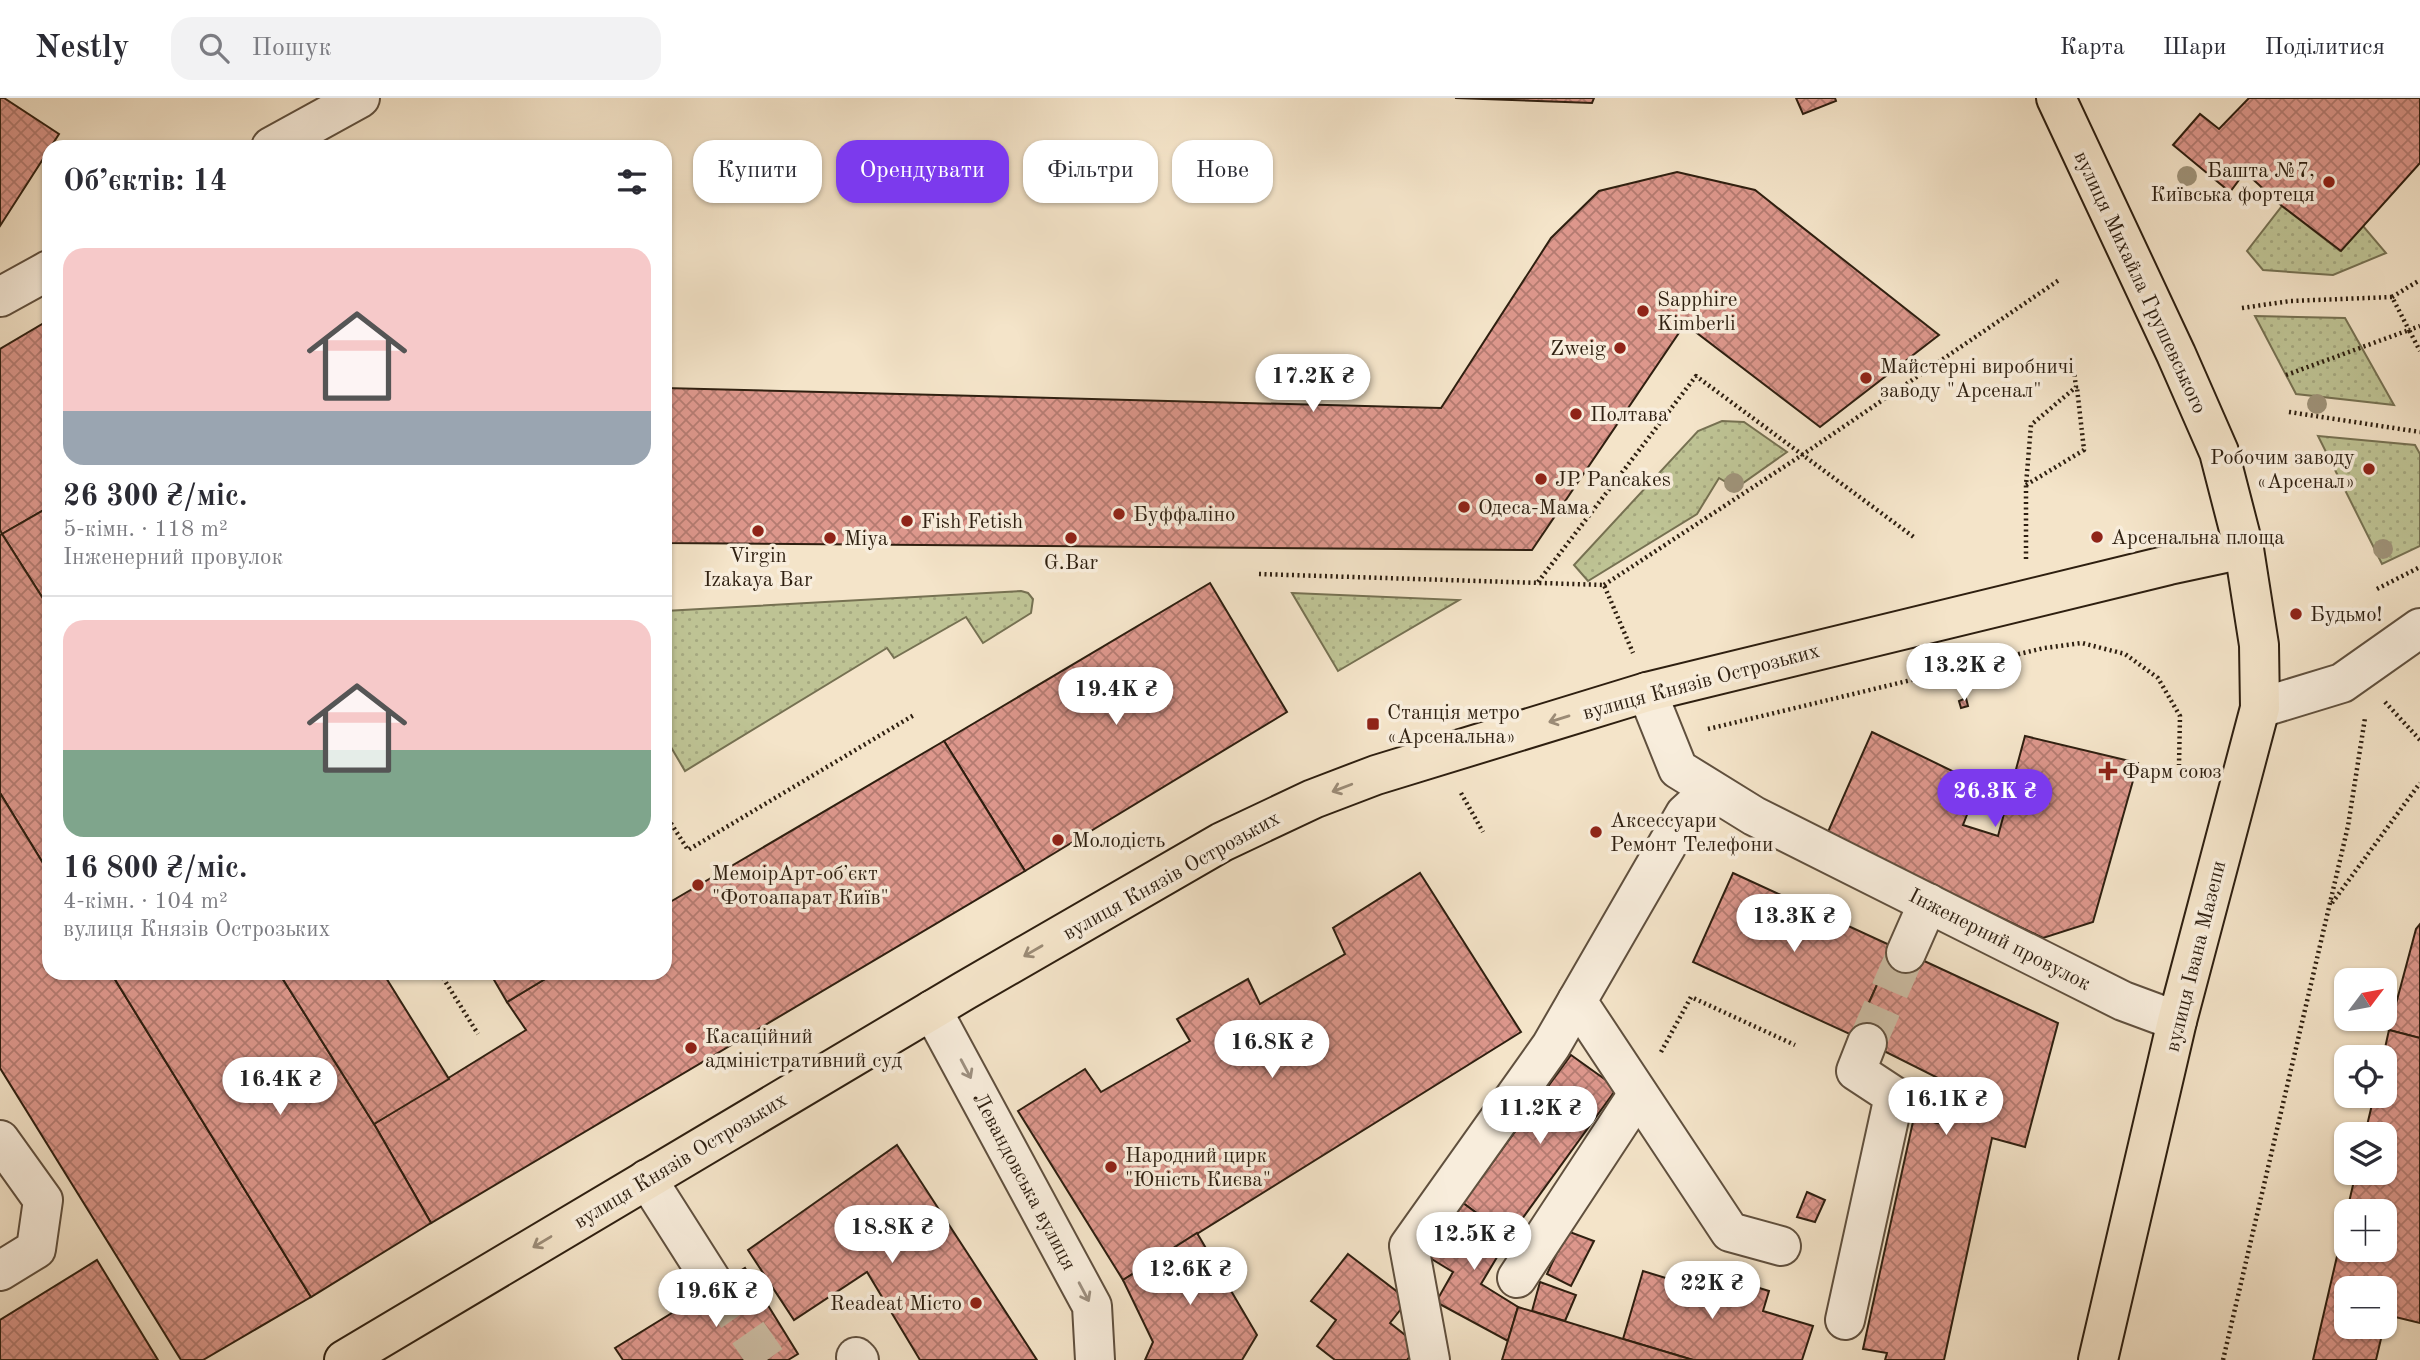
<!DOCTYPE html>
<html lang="uk">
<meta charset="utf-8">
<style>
body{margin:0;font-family:"Old Standard TT",serif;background:#f2f2f3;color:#2b2b33;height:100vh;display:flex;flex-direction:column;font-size:26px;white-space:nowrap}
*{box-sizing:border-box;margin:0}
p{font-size:23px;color:#7c7c81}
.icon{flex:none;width:38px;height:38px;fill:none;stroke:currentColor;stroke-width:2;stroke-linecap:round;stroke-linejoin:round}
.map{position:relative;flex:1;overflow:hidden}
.side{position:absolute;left:42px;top:42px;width:630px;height:840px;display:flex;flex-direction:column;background:#fff;border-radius:21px;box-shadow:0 2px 5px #0004}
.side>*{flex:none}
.banner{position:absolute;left:693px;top:42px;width:665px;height:63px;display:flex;gap:14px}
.needle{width:46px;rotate:58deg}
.tools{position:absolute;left:2334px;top:870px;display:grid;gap:14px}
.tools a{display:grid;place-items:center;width:63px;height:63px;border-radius:14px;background:#fff;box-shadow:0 2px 5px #0004;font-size:35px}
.price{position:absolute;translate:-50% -60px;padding:0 16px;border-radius:24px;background:#fff;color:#222;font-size:23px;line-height:46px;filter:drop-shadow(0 2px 4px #0008)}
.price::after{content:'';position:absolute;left:50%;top:42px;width:21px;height:16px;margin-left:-10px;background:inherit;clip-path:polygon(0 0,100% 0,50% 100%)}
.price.selected{background:#7c3aed;color:#fff}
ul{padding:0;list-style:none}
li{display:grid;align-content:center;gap:14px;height:371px;padding:0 21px}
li+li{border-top:2px solid #e1e1e2}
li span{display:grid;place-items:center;height:217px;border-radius:21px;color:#555}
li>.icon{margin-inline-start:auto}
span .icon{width:126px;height:126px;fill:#fffc;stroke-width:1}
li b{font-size:30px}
h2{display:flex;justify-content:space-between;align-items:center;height:84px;padding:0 21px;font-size:30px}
.tag{padding:0 24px;border-radius:21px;background:#fff;box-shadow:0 2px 5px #0004;font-size:24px;line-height:63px}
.tag.selected{background:#7c3aed;color:#fff}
header{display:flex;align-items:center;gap:42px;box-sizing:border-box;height:98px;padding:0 35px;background:#fff;border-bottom:2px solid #e1e1e2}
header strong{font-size:33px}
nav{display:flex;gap:38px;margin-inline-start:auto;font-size:24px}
.search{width:490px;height:63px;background:#f2f2f3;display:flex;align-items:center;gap:18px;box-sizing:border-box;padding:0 24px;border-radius:21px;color:#7c7c81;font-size:26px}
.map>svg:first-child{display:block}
</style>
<header>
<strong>Nestly</strong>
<div class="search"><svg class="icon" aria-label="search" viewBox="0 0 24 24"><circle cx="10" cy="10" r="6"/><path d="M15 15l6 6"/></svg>Пошук</div>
<nav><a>Карта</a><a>Шари</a><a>Поділитися</a></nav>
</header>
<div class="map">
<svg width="2420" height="1262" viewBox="0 0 2420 1262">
<defs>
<pattern id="green-dots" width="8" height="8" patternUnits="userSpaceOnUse" patternTransform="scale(1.75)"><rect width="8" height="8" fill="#bec394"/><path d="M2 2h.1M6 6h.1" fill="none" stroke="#a4a77f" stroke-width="1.8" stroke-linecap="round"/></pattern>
<pattern id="building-cross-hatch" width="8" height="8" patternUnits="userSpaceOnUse" patternTransform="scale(1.75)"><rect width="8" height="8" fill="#dd978c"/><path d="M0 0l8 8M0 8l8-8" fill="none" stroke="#b47b71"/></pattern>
</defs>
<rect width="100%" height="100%" fill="#f4e4c9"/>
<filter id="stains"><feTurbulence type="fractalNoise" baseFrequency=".00286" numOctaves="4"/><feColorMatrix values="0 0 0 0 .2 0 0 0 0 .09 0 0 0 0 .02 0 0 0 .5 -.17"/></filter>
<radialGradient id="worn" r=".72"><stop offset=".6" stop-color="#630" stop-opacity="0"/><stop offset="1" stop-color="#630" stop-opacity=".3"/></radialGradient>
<!-- green -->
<g fill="url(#green-dots)" stroke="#767152" stroke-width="2">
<polygon points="2282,108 2340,153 2363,128 2386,155 2333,177 2263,172 2247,153"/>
<polygon points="2255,218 2345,220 2394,307 2296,296"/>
<polygon points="1722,323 1744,324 1787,354 1736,390 1719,380 1697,416 1588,483 1574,467 1698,333"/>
<polygon points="2318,338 2415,347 2420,356 2420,448 2382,466"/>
<polygon points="1021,493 1028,495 1033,501 1031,515 983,545 966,519 894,560 887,550 685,673 665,639 665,513"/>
<polygon points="1292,495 1459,502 1338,573"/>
</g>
<!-- building -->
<g fill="url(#building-cross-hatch)" stroke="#2e1f10" stroke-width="2">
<polygon points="0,0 4,0 59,36 0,128"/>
<polygon points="1455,0 1594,0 1592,5"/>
<polygon points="1796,0 1835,0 1836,3 1803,16"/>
<polygon points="2249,0 2420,0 2420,65 2341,153 2282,108 2245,74 2230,94 2173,47 2200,16 2219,31"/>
<polygon points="1677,74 1755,92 1939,237 1820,329 1685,226 1532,452 665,445 665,290 1441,310 1551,140 1599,93"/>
<polygon points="49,222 49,409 2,436 0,432 0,251"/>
<polygon points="49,409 49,510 2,436"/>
<polygon points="2,436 49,510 49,775 0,695 0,437"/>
<polygon points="1210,485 1287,614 1025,773 944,643"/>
<polygon points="1966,600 1968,608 1961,610 1959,603"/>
<polygon points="1872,634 1979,686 1963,727 1998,738 2025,638 2138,665 2093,824 2043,840 1827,736"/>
<polygon points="944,643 1025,773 431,1125 374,1026 526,932 507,904 555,875 665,875 665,807"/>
<polygon points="0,695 49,775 49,875 111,875 311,1199 203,1262 181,1262 0,970"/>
<polygon points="1420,775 1521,934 1123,1182 1018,1013 1085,971 1101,994 1190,943 1177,921 1248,881 1260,906 1345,856 1333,830"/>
<polygon points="1733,775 1894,849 1854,938 1693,864"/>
<polygon points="2420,826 2420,940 2389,932 2416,831"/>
<polygon points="1894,849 2058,925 2025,1049 1992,1040 1944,1262 1885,1262 1887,1255 1863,1251 1914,1019 1941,1026 1950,986 1854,938"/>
<polygon points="111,875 279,875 374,1026 431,1125 311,1199"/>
<polygon points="279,875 383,875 449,981 374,1026"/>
<polygon points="490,875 555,875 507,904"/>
<polygon points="2389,932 2420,940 2420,1225 2387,1217 2385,1224 2385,1190 2347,1190 2347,1228 2384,1228 2376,1262 2313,1262 2347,1115 2347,1152 2385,1152 2385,1113 2347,1113 2356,1074 2385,1074 2385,1036 2365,1036 2374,998 2385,998 2385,959 2383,959"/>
<polygon points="1571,957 1617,990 1509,1139 1463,1105"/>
<polygon points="897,1047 1037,1262 920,1262 867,1174 794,1222 748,1152"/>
<polygon points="1807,1094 1825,1102 1815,1124 1797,1119"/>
<polygon points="1463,1105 1509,1139 1481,1186 1518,1209 1508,1243 1436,1204 1453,1174 1430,1160"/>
<polygon points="1567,1133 1594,1143 1571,1188 1547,1176"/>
<polygon points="1197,1135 1257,1237 1242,1262 1145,1262 1153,1244 1123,1182"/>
<polygon points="1348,1156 1408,1202 1390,1225 1419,1248 1407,1262 1335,1262 1317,1248 1336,1222 1311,1203"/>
<polygon points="97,1162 158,1262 0,1262 0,1222"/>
<polygon points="745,1170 798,1256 788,1262 623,1262 615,1250"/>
<polygon points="1700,1172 1769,1193 1763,1213 1813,1228 1802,1262 1693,1262 1623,1241 1643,1173 1695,1189"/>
<polygon points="1540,1184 1576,1197 1565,1223 1532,1213"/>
<polygon points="1518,1209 1623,1241 1693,1262 1502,1262"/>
</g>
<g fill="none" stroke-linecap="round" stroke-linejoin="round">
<!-- minor-tunnel -->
<g stroke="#ccbda4" stroke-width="38" stroke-dasharray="38 19" stroke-linecap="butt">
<polyline points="1867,945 1906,855"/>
<polyline points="715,1188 767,1262"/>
</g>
<!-- minor casing -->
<g stroke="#60503e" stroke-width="42">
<g id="minor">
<polyline points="271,49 360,0"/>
<polyline points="0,199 49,172"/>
<polyline points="1647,594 1678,671 1754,718 2123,903 2177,923"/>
<polyline points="2260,610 2342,585 2420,530"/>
<polyline points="1710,693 1685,716 1577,903 1730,1134 1781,1148"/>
<polyline points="1906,855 1928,805"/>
<polyline points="932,912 1092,1208 1095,1262"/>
<polyline points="0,1042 43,1102 36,1151 0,1173"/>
<polyline points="647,1081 715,1188"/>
<polyline points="1517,1180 1638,996"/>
<polyline points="1845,1222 1894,998 1856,973 1867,945"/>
<polyline points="856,1259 859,1262"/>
<polyline points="1430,1262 1409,1148 1551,948 1577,903"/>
</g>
</g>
<!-- major casing -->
<g stroke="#2e1f10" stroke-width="42">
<g id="major">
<polyline points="2056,0 2176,256 2219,354 2244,451 2259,547 2260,610 2177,923 2098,1262"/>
<polyline points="344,1262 964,893 1222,744 1313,701 1376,677 1647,594 2169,467 2244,451"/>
</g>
</g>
<!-- path -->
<g stroke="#2e1f10" stroke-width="4.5" stroke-dasharray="2 3.5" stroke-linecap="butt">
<polyline points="2392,199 2420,182"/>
<polyline points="2242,210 2290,203 2392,199 2409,232 2420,228"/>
<polyline points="2286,277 2409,232 2420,253"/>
<polyline points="2289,314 2420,334"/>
<polyline points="2026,387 2084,352 2077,290"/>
<polyline points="2026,461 2026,387 2031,327 2076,289 2074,273"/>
<polyline points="1259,476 1604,487 1633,555"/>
<polyline points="1538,484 1696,278 1915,440"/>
<polyline points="1604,487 1802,357 2059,182"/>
<polyline points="2377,491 2420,469"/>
<polyline points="2385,604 2420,642"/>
<polyline points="1708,631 2044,550 2082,545 2125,556 2158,580 2180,618 2179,667"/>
<polyline points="1461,695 1483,734"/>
<polyline points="665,716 688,752 914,617"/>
<polyline points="2332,805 2420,685"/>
<polyline points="440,875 478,936"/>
<polyline points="1661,954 1691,899 1795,947"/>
<polyline points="2223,1262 2348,728 2365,620"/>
</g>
<!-- minor -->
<use href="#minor" stroke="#f8eddc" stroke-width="38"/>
<!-- major -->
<use href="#major" stroke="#f4e4c9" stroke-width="38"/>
</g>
<!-- trees -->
<g fill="#9f9379">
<circle cx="2187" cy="78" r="10"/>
<circle cx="2317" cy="306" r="10"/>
<circle cx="1734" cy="385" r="10"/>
<circle cx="2383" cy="451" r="10"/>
</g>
<!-- one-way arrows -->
<defs><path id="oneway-shaft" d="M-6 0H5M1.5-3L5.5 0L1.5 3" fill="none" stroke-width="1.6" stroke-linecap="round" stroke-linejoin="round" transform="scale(1.75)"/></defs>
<g stroke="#9b8b76">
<use href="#oneway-shaft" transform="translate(1559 621) rotate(163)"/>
<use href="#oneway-shaft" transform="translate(1342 690) rotate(159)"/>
<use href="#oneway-shaft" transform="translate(1033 853) rotate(150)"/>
<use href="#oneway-shaft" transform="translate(542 1144) rotate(149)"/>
</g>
<g stroke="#9d9080">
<use href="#oneway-shaft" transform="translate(966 971) rotate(62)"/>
<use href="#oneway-shaft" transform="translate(1084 1194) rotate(62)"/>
</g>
<!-- markers -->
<g fill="#8f2418" stroke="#f8eddc" stroke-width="2.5">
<circle cx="2329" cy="84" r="7"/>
<circle cx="1643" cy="213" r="7"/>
<circle cx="1620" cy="250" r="7"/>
<circle cx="1866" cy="280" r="7"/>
<circle cx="1576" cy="316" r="7"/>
<circle cx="2369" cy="371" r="7"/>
<circle cx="1541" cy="381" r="7"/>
<circle cx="1464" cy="409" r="7"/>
<circle cx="1119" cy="416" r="7"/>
<circle cx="907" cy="423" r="7"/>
<circle cx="758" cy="433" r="7"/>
<circle cx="2097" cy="439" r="7"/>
<circle cx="830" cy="440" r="7"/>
<circle cx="1071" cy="440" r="7"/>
<circle cx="2296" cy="516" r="7"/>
<rect x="1366" y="619" width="14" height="14" rx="3.5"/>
<path d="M2104.5 662.5h7v7h7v7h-7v7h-7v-7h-7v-7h7z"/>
<circle cx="1596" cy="734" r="7"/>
<circle cx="1058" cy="742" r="7"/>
<circle cx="698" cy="787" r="7"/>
<circle cx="691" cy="950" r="7"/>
<circle cx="1111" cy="1069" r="7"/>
<circle cx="976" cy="1205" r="7"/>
</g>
<g text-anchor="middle" stroke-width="7" stroke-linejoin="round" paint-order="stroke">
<!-- poi labels -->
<g font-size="21" fill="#2e1f10" stroke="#f8eddc" text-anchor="start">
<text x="2315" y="79" text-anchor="end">Башта №7,<tspan x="2315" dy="24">Київська фортеця</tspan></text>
<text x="1657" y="208">Sapphire<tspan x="1657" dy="24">Kimberli</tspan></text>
<text x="1606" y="257" text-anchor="end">Zweig</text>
<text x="1880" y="275">Майстерні виробничі<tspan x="1880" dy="24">заводу "Арсенал"</tspan></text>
<text x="1590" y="323">Полтава</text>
<text x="2355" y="366" text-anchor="end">Робочим заводу<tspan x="2355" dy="24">«Арсенал»</tspan></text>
<text x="1555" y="388">JP Pancakes</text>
<text x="1478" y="416">Одеса-Мама</text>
<text x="1133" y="423">Буффаліно</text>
<text x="921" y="430">Fish Fetish</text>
<text x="2111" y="446">Арсенальна площа</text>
<text x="844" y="447">Miya</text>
<text x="758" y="464" text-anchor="middle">Virgin<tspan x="758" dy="24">Izakaya Bar</tspan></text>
<text x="1071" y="471" text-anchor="middle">G.Bar</text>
<text x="2310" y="523">Будьмо!</text>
<text x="1387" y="621">Станція метро<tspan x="1387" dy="24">«Арсенальна»</tspan></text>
<text x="2122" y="680">Фарм союз</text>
<text x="1610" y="729">Аксессуари<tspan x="1610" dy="24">Ремонт Телефони</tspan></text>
<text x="1072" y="749">Молодiсть</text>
<text x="712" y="782">МемоірАрт-обʼєкт<tspan x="712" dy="24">"Фотоапарат Київ"</tspan></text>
<text x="705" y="945">Касаційний<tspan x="705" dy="24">адміністративний суд</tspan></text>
<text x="1125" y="1064">Народний цирк<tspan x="1125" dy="24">"Юність Києва"</tspan></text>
<text x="962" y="1212" text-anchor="end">Readeat Місто</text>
</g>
<!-- street labels -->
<g font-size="21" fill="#2e1f10" stroke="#f8eddc">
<text transform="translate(2141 184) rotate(65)" y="7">вулиця Михайла Грушевського</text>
<text transform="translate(1701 583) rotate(-15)" y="7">вулиця Князів Острозьких</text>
<text transform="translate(1171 777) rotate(-29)" y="7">вулиця Князів Острозьких</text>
<text transform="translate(2000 841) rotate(27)" y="7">Інженерний провулок</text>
<text transform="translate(2195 858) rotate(-76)" y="7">вулиця Івана Мазепи</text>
<text transform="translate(680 1062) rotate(-31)" y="7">вулиця Князів Острозьких</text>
<text transform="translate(1025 1083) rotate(62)" y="7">Левандовська вулиця</text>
</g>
</g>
<rect width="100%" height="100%" filter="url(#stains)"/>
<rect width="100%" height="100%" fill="url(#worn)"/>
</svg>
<div class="tools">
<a><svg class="needle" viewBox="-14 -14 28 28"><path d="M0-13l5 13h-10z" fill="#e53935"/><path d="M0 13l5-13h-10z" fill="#7c7c81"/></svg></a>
<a><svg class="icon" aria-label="locate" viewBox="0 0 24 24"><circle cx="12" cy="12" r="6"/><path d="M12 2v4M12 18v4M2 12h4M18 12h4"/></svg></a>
<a><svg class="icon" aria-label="layers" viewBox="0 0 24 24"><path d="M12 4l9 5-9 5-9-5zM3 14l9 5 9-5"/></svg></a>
<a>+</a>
<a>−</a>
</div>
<b class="price" style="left:1313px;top:316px">17.2K ₴</b>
<b class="price" style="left:1964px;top:605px">13.2K ₴</b>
<b class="price" style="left:1116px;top:629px">19.4K ₴</b>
<b class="price selected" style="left:1995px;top:731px">26.3K ₴</b>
<b class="price" style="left:1794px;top:856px">13.3K ₴</b>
<b class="price" style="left:1272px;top:982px">16.8K ₴</b>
<b class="price" style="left:280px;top:1019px">16.4K ₴</b>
<b class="price" style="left:1946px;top:1039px">16.1K ₴</b>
<b class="price" style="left:1540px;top:1048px">11.2K ₴</b>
<b class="price" style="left:892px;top:1167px">18.8K ₴</b>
<b class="price" style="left:1474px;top:1174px">12.5K ₴</b>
<b class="price" style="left:1190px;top:1209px">12.6K ₴</b>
<b class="price" style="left:1712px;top:1223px">22K ₴</b>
<b class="price" style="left:716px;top:1231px">19.6K ₴</b>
<div class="banner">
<a class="tag">Купити</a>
<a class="tag selected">Орендувати</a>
<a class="tag">Фільтри</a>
<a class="tag">Нове</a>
</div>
<section class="side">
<h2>Об’єктів: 14<svg class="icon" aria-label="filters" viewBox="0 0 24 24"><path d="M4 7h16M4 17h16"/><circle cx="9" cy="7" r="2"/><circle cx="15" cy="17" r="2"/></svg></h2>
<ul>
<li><span style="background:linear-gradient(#f6c9c9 75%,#9aa5b1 0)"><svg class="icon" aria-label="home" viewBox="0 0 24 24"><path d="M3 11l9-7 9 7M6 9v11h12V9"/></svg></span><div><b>26 300 ₴/міс.</b><p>5-кімн. · 118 m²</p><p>Інженерний провулок</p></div></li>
<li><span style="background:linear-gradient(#f6c9c9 60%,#7fa58c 0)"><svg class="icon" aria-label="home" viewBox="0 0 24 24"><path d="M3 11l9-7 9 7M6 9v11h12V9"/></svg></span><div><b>16 800 ₴/міс.</b><p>4-кімн. · 104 m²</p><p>вулиця Князів Острозьких</p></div></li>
</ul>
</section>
</div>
